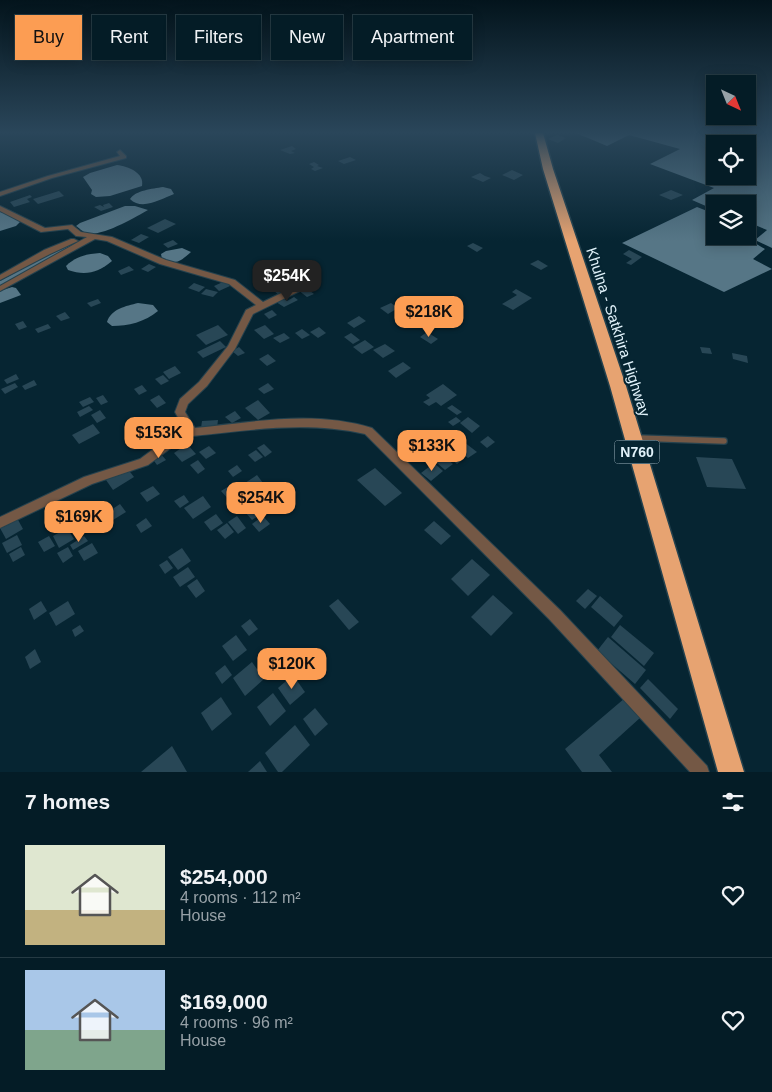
<!DOCTYPE html>
<meta charset="utf-8">
<style>
body{margin:0;font-family:Helvetica,sans-serif;background:#122932;color:#f1f3f6;height:100vh;display:flex;flex-direction:column;font-size:19px;white-space:nowrap}
*{box-sizing:border-box;margin:0}
p{font-size:16px;color:#97a1a7}
.icon{flex:none;width:28px;height:28px;fill:none;stroke:currentColor;stroke-width:2;stroke-linecap:round;stroke-linejoin:round}
.map{position:relative;height:772px;overflow:hidden}
.details{display:flex;flex-direction:column;background:#041c26;flex:1}
.details>*{flex:none}
.guide{position:absolute;left:15px;top:15px;width:500px;height:45px;display:flex;gap:10px}
.needle{width:32px;rotate:137deg}
.tools{position:absolute;left:706px;top:75px;display:grid;gap:10px}
.tools a{display:grid;place-items:center;width:50px;height:50px;border-radius:0px;background:#041c26;box-shadow:0 2px 12px #0003,0 0 0 1px #253a43;font-size:25px}
.price{position:absolute;translate:-50% -42px;padding:0 11px;border-radius:10px;background:#fc9d53;color:#111;font-size:16px;line-height:32px;filter:drop-shadow(0 1px 2px #0008)}
.price::after{content:'';position:absolute;left:50%;top:30px;width:15px;height:11px;margin-left:-8px;background:inherit;clip-path:polygon(0 0,100% 0,50% 100%)}
.price.current{background:#222;color:#fff}
ul{padding:0;list-style:none}
li{display:flex;align-items:center;gap:15px;height:125px;padding:0 25px}
li+li{border-top:1px solid #253a43}
li span{display:grid;place-items:center;flex:none;width:140px;height:100px;border-radius:0px;color:#555}
li>.icon{margin-inline-start:auto}
span .icon{width:60px;height:60px;fill:#fffc;stroke-width:1}
li b{font-size:21px}
h2{display:flex;justify-content:space-between;align-items:center;height:60px;padding:0 25px;font-size:21px}
.pill{padding:0 18px;border-radius:0px;background:#041c26;box-shadow:0 2px 12px #0003,0 0 0 1px #253a43;font-size:18px;line-height:45px}
.pill.current{background:#fc9d53;color:#111}
.map>svg:first-child{display:block}
</style>
<div class="map">
<svg width="772" height="772" viewBox="0 0 772 772">
<rect width="100%" height="100%" fill="#062532"/>
<!-- water -->
<g fill="#567686" fill-rule="evenodd">
<path d="M576,133H772V248L755,240L767,230L748,222V204H715V210L692,200L714,188L650,164L680,149L629,135L607,146ZM715,144H748V176H715Z"/>
<path d="M117,165C128,166 145,173 142,186L110,196L96,197L91,194L92,190L83,177L90,173Z"/>
<path d="M163,187L171,189L174,194C161,199 142,211 130,199C136,190 152,189 163,187Z"/>
<path d="M125,206H135L148,210C136,217 100,238 86,233C83,232 79,228 76,226L80,223Z"/>
<polygon points="697,207 715,214 715,236 748,236 748,225 756,228 748,239 765,249 753,259 772,269 724,292 622,243"/>
<polygon points="0,212 13,215 21,221 16,226 0,231"/>
<path d="M182,248L191,252C178,263 178,264 162,259L161,254L166,251Z"/>
<path d="M100,253L108,256L112,261C98,273 85,276 68,270L66,266C76,256 87,254 100,253Z"/>
<polygon points="12,287 16,288 21,295 0,303 0,291"/>
<path d="M138,303L153,305L158,311C145,322 128,326 112,326L107,322C111,309 126,306 138,303Z"/>
</g>
<g fill="none" stroke-linecap="round" stroke-linejoin="round">
<!-- canal -->
<polygon fill="#567686" fill-rule="evenodd" points="71,242 74,243 74,247 0,288 0,281"/>
</g>
<!-- building -->
<g fill="#284756">
<polygon points="557,135 566,138 558,143 548,139"/>
<polygon points="292,146 296,149 291,151 295,153 290,154 280,150"/>
<polygon points="350,157 356,160 344,164 338,161"/>
<polygon points="314,162 319,165 317,166 323,168 315,171 311,169 314,167 309,164"/>
<polygon points="512,170 523,175 514,180 502,175"/>
<polygon points="480,173 485,176 491,178 483,182 471,177"/>
<polygon points="671,190 683,195 671,200 659,195"/>
<polygon points="59,191 64,196 38,204 33,199"/>
<polygon points="30,195 32,197 27,199 30,202 14,207 10,202"/>
<polygon points="109,203 113,207 101,211 94,207 100,205 104,207 103,205"/>
<polygon points="165,219 176,224 158,233 147,228"/>
<polygon points="141,234 149,237 139,243 131,240"/>
<polygon points="173,240 178,244 168,248 163,244"/>
<polygon points="473,243 483,248 477,252 467,246"/>
<polygon points="629,250 642,257 631,265 626,263 632,259 623,254"/>
<polygon points="538,260 548,266 541,270 530,264"/>
<polygon points="149,264 156,267 148,272 141,269"/>
<polygon points="129,266 134,270 121,275 118,271"/>
<polygon points="285,275 291,280 282,284 275,279"/>
<polygon points="225,281 230,286 219,291 214,286"/>
<polygon points="194,283 205,287 199,292 188,288"/>
<polygon points="283,286 288,291 279,295 274,291"/>
<polygon points="305,287 314,294 307,297 298,290"/>
<polygon points="206,289 218,292 213,297 201,294"/>
<polygon points="516,289 532,298 513,310 502,304 517,295 512,292"/>
<polygon points="294,297 298,300 284,307 276,302 283,298 287,301"/>
<polygon points="98,299 101,303 91,307 87,303"/>
<polygon points="391,303 398,308 388,314 380,308"/>
<polygon points="272,310 277,315 269,319 264,314"/>
<polygon points="65,312 70,318 61,321 56,316"/>
<polygon points="359,316 366,321 354,328 347,323"/>
<polygon points="23,321 27,327 19,330 15,324"/>
<polygon points="48,324 51,328 38,333 35,329"/>
<polygon points="218,325 228,335 206,345 196,335"/>
<polygon points="265,325 274,334 264,339 254,330"/>
<polygon points="319,327 326,333 318,338 310,332"/>
<polygon points="302,329 310,335 302,339 295,333"/>
<polygon points="427,332 438,339 431,344 420,337"/>
<polygon points="284,333 290,338 280,343 273,338"/>
<polygon points="351,333 360,340 353,344 344,337"/>
<polygon points="365,340 374,347 362,354 353,347"/>
<polygon points="220,341 226,347 203,358 197,352"/>
<polygon points="385,344 395,351 383,358 373,350"/>
<polygon points="239,347 245,353 238,356 232,351"/>
<polygon points="700,347 710,348 712,354 702,353"/>
<polygon points="732,353 747,356 748,363 733,359"/>
<polygon points="268,354 276,361 267,366 259,359"/>
<polygon points="403,362 411,368 396,378 388,371"/>
<polygon points="175,366 181,373 169,379 163,372"/>
<polygon points="16,374 19,379 7,384 4,380"/>
<polygon points="163,375 169,381 161,385 155,379"/>
<polygon points="34,380 37,385 25,390 22,386"/>
<polygon points="15,383 18,387 5,394 1,389"/>
<polygon points="268,383 274,389 264,394 258,389"/>
<polygon points="443,384 457,395 441,406 436,402 429,406 423,402 430,398 426,395"/>
<polygon points="142,385 147,391 139,395 134,389"/>
<polygon points="103,395 108,402 101,405 96,398"/>
<polygon points="159,395 166,403 157,408 150,400"/>
<polygon points="90,397 94,402 83,407 79,402"/>
<polygon points="258,400 270,413 258,420 245,408"/>
<polygon points="452,405 462,412 457,415 447,408"/>
<polygon points="89,406 93,410 80,417 77,412"/>
<polygon points="100,410 106,418 97,423 91,415"/>
<polygon points="235,411 241,418 232,423 225,417"/>
<polygon points="156,417 162,424 151,430 145,423"/>
<polygon points="456,417 461,421 453,426 448,422"/>
<polygon points="468,417 480,426 472,433 460,423"/>
<polygon points="218,420 217,428 201,428 202,421"/>
<polygon points="176,423 181,429 163,439 158,433"/>
<polygon points="93,424 100,433 79,444 72,435"/>
<polygon points="153,436 158,441 147,448 142,442"/>
<polygon points="488,436 495,442 487,448 480,442"/>
<polygon points="464,442 477,452 468,458 456,448"/>
<polygon points="187,444 196,454 182,462 174,453"/>
<polygon points="264,444 272,452 265,457 257,448"/>
<polygon points="209,446 216,453 206,459 199,452"/>
<polygon points="256,450 263,457 255,462 248,455"/>
<polygon points="452,450 463,459 457,464 446,455"/>
<polygon points="160,453 166,460 157,465 152,458"/>
<polygon points="445,457 453,464 445,470 437,463"/>
<polygon points="696,457 732,459 746,489 707,487"/>
<polygon points="198,460 205,469 198,474 190,465"/>
<polygon points="434,463 443,471 431,481 421,473"/>
<polygon points="237,465 242,471 233,477 228,471"/>
<polygon points="127,468 134,477 113,490 106,480"/>
<polygon points="375,468 402,493 385,506 357,480"/>
<polygon points="257,475 263,483 252,490 245,483"/>
<polygon points="236,482 244,490 229,500 221,491"/>
<polygon points="153,486 160,494 147,502 140,493"/>
<polygon points="240,494 245,500 233,509 227,503"/>
<polygon points="184,495 189,502 180,508 174,501"/>
<polygon points="203,496 211,507 193,519 184,508"/>
<polygon points="120,504 126,512 113,520 108,512"/>
<polygon points="254,506 261,514 252,520 245,512"/>
<polygon points="216,514 223,523 211,531 204,522"/>
<polygon points="104,515 110,524 98,532 92,522"/>
<polygon points="237,516 246,528 238,534 228,522"/>
<polygon points="263,516 270,524 259,532 252,524"/>
<polygon points="17,518 23,529 6,539 0,528"/>
<polygon points="146,518 152,526 141,533 136,525"/>
<polygon points="434,521 451,536 441,545 424,530"/>
<polygon points="227,523 234,532 225,539 217,530"/>
<polygon points="67,528 74,539 59,548 53,536"/>
<polygon points="17,535 22,545 7,553 2,543"/>
<polygon points="49,536 55,546 44,552 38,542"/>
<polygon points="84,536 88,541 73,550 70,545"/>
<polygon points="92,543 98,553 84,561 78,551"/>
<polygon points="21,547 25,555 13,562 9,554"/>
<polygon points="68,547 73,556 63,563 57,553"/>
<polygon points="182,548 191,561 178,570 168,557"/>
<polygon points="472,559 490,575 468,596 451,579"/>
<polygon points="167,560 173,568 165,574 159,565"/>
<polygon points="188,567 195,577 180,587 173,577"/>
<polygon points="197,579 205,591 196,598 187,586"/>
<polygon points="588,589 597,596 585,609 576,601"/>
<polygon points="493,595 513,613 491,636 471,617"/>
<polygon points="600,596 623,616 614,627 591,607"/>
<polygon points="338,599 359,622 349,630 329,606"/>
<polygon points="41,601 47,611 34,620 29,609"/>
<polygon points="68,601 75,614 56,626 49,613"/>
<polygon points="250,619 258,629 249,636 241,626"/>
<polygon points="80,625 84,631 75,637 72,630"/>
<polygon points="620,625 654,653 644,666 611,637"/>
<polygon points="236,635 247,650 233,661 222,646"/>
<polygon points="608,637 646,670 635,684 597,651"/>
<polygon points="35,649 41,662 30,669 25,657"/>
<polygon points="252,662 264,679 245,696 233,678"/>
<polygon points="225,665 232,675 222,684 215,673"/>
<polygon points="293,675 305,692 290,705 278,688"/>
<polygon points="648,679 678,709 670,719 640,688"/>
<polygon points="273,693 286,711 270,726 257,707"/>
<polygon points="221,697 232,714 212,731 201,713"/>
<polygon points="625,698 641,717 599,755 612,772 582,772 565,749"/>
<polygon points="315,708 328,724 315,736 303,719"/>
<polygon points="295,725 310,745 282,772 278,772 265,753"/>
<polygon points="172,746 187,772 141,772"/>
<polygon points="260,761 267,772 248,772"/>
</g>
<g fill="none" stroke-linecap="round" stroke-linejoin="round">
<!-- lane casing -->
<g stroke="#25424e" stroke-width="8">
<polyline id="lane" points="637,438 724,441"/>
</g>
<!-- street casing -->
<g stroke="#25424e" stroke-width="2">
<g id="street">
<polygon points="120,150 126,156 126,158 52,178 0,196 0,192 48,176 120,156 117,152"/>
<path d="M0,206L45,228L72,225L81,232L112,237L166,260L235,280L263,302L306,281H312V285L253,314L235,349L207,386L188,404L185,412L195,428C253,422 315,410 372,428L560,610L707,766L709,772H690L550,620L365,434C307,421 250,430 192,436L183,439L148,465L92,484L0,528V517L84,477L140,459L175,433L185,430L175,412L180,399L199,382L228,346L246,310L256,305L229,284L160,264L107,241L95,239L0,291V286L87,237L76,236L68,229L41,232L0,211Z"/>
<polygon points="71,239 74,239 78,241 50,254 0,280 0,275 44,250"/>
</g>
</g>
<!-- highway casing -->
<g stroke="#25424e" stroke-width="3">
<polygon id="highway" points="535,133 543,133 553,169 626,386 744,772 718,772 610,386 543,169"/>
</g>
<!-- lane -->
<use href="#lane" stroke="#745845" stroke-width="5.5"/>
<!-- street -->
<use href="#street" fill="#745845" fill-rule="evenodd"/>
<!-- highway -->
<use href="#highway" fill="#e7a371" fill-rule="evenodd"/>
</g>
<!-- sky -->
<linearGradient id="sky" x2="0" y2="1"><stop stop-color="#03141c"/><stop offset="0.55" stop-color="#2a465a"/><stop offset="1" stop-color="#2a465a" stop-opacity="0"/></linearGradient>
<rect width="772" height="241" fill="url(#sky)"/>
<g text-anchor="middle" stroke-width="4" stroke-linejoin="round" paint-order="stroke">
<!-- shield labels -->
<rect fill="#062532" stroke="#9fb4be" stroke-width="1" x="614.5" y="440.5" width="45" height="23" rx="4"/>
<g font-size="14" font-weight="bold" fill="#e1f2fa">
<text x="637" y="457">N760</text>
</g>
<!-- street labels -->
<g font-size="15" fill="#e1f2fa" stroke="#062532">
<text transform="translate(618 332) rotate(72)" y="5">Khulna - Satkhira Highway</text>
</g>
</g>
</svg>
<div class="tools">
<a><svg class="needle" viewBox="-14 -14 28 28"><path d="M0-13l5 13h-10z" fill="#e53935"/><path d="M0 13l5-13h-10z" fill="#97a1a7"/></svg></a>
<a><svg class="icon" aria-label="locate" viewBox="0 0 24 24"><circle cx="12" cy="12" r="6"/><path d="M12 2v4M12 18v4M2 12h4M18 12h4"/></svg></a>
<a><svg class="icon" aria-label="layers" viewBox="0 0 24 24"><path d="M12 4l9 5-9 5-9-5zM3 14l9 5 9-5"/></svg></a>
</div>
<b class="price current" style="left:287px;top:302px">$254K</b>
<b class="price" style="left:429px;top:338px">$218K</b>
<b class="price" style="left:159px;top:459px">$153K</b>
<b class="price" style="left:432px;top:472px">$133K</b>
<b class="price" style="left:261px;top:524px">$254K</b>
<b class="price" style="left:79px;top:543px">$169K</b>
<b class="price" style="left:292px;top:690px">$120K</b>
<div class="guide">
<a class="pill current">Buy</a>
<a class="pill">Rent</a>
<a class="pill">Filters</a>
<a class="pill">New</a>
<a class="pill">Apartment</a>
</div>
</div>
<section class="details">
<h2>7 homes<svg class="icon" aria-label="filters" viewBox="0 0 24 24"><path d="M4 7h16M4 17h16"/><circle cx="9" cy="7" r="2"/><circle cx="15" cy="17" r="2"/></svg></h2>
<ul>
<li><span style="background:linear-gradient(#dfe7d0 65%,#c2b280 0)"><svg class="icon" aria-label="home" viewBox="0 0 24 24"><path d="M3 11l9-7 9 7M6 9v11h12V9"/></svg></span><div><b>$254,000</b><p>4 rooms · 112 m²</p><p>House</p></div><svg class="icon" aria-label="heart" viewBox="0 0 24 24"><path d="M12 20l-8-8c-3-5 5-10 8-4 3-6 11-1 8 4z"/></svg></li>
<li><span style="background:linear-gradient(#a9c7e8 60%,#7fa58c 0)"><svg class="icon" aria-label="home" viewBox="0 0 24 24"><path d="M3 11l9-7 9 7M6 9v11h12V9"/></svg></span><div><b>$169,000</b><p>4 rooms · 96 m²</p><p>House</p></div><svg class="icon" aria-label="heart" viewBox="0 0 24 24"><path d="M12 20l-8-8c-3-5 5-10 8-4 3-6 11-1 8 4z"/></svg></li>
</ul>
</section>
